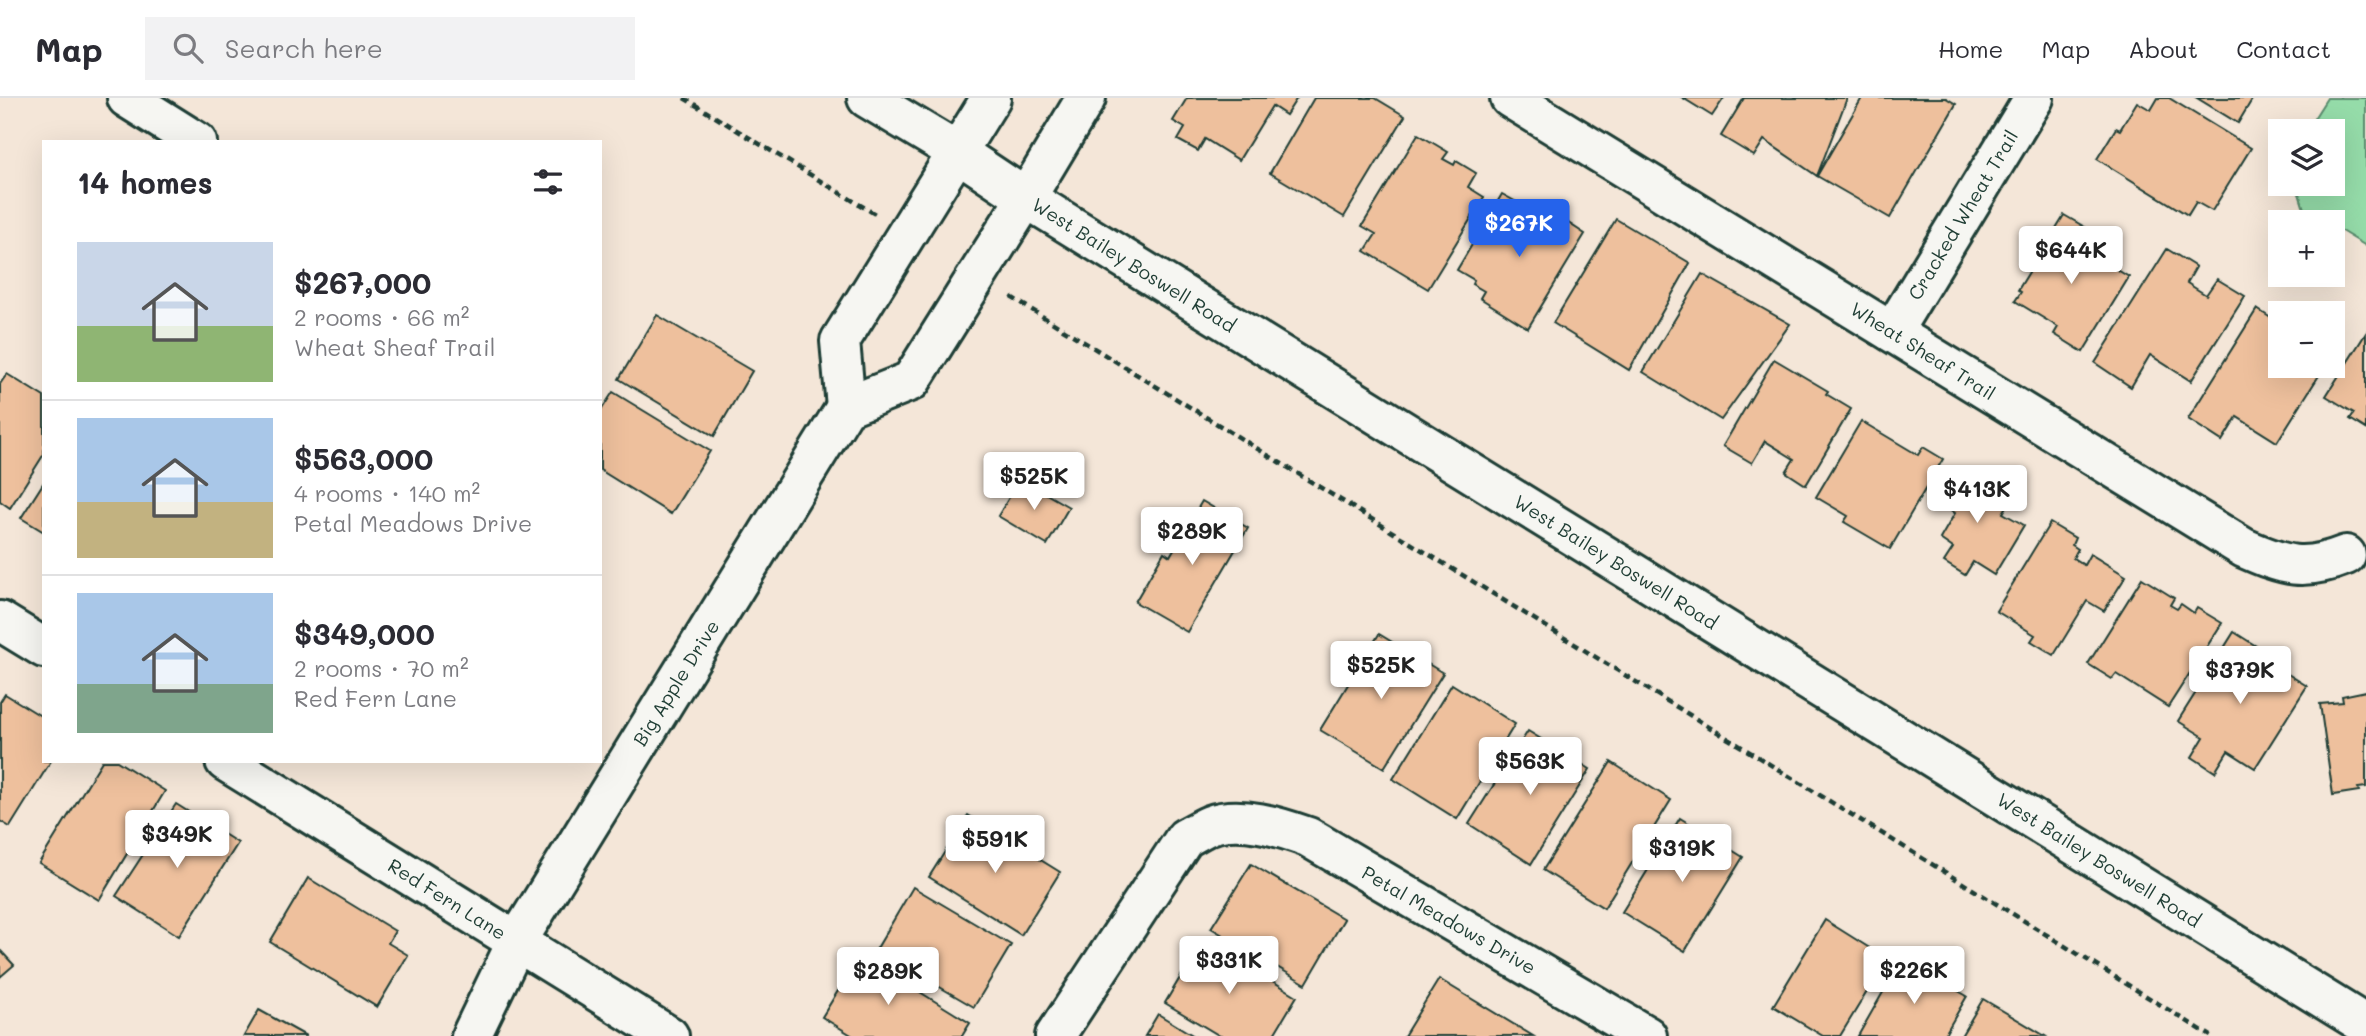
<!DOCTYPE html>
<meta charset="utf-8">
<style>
body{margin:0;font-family:Mali,sans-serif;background:#f2f2f3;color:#2b2b33;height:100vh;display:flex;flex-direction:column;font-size:26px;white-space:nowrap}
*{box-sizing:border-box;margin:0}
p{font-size:23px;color:#7c7c81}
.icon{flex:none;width:38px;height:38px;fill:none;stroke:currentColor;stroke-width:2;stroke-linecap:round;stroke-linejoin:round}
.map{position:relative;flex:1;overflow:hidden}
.sheet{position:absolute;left:42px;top:42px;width:560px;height:623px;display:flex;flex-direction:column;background:#fff;border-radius:0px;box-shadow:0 7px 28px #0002}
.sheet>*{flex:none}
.tools{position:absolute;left:2268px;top:21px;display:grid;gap:14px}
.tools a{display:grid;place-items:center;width:77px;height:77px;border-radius:0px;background:#fff;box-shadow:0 7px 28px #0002;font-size:35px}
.price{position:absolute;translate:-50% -60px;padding:0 16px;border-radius:7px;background:#fff;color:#222;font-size:23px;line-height:46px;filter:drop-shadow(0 2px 4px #0008)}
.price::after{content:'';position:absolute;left:50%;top:42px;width:21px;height:16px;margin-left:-10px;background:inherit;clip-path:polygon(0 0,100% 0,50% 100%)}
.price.on{background:#2563eb;color:#fff}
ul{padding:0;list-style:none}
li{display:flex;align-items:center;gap:21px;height:175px;padding:0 35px}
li+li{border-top:2px solid #e1e1e2}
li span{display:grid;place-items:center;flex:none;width:196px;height:140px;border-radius:0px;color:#555}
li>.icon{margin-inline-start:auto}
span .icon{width:84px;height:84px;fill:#fffc;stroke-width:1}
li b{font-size:30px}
h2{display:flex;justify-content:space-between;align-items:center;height:84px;padding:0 35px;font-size:30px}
header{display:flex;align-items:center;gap:42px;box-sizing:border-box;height:98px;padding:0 35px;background:#fff;border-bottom:2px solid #e1e1e2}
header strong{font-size:33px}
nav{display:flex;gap:38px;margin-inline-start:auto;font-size:24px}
.search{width:490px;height:63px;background:#f2f2f3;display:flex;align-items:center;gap:18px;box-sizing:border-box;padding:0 24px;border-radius:0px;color:#7c7c81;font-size:26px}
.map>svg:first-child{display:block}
</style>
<header>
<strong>Map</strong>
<div class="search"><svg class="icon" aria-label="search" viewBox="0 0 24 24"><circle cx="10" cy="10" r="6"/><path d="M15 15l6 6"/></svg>Search here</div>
<nav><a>Home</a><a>Map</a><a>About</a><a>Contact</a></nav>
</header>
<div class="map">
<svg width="2366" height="938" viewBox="0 0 2366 938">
<rect width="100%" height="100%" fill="#f4e6d8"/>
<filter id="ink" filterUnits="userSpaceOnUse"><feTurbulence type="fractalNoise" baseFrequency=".0143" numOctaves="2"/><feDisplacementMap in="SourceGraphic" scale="14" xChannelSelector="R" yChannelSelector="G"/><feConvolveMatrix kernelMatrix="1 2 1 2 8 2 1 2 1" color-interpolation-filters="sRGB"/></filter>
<g filter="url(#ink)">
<!-- green -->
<polygon fill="#95dca9" stroke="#5a8c6e" stroke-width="2" points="2327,0 2366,0 2366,148 2333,128 2333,124 2327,124 2304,111 2296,86 2333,86 2333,33 2306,33"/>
<!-- building -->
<g fill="#eec09d" stroke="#1f3d34" stroke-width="2">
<polygon points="1187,0 1297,0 1286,17 1272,8 1239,62 1205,41 1198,53 1178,42 1185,30 1173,23"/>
<polygon points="1314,0 1375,0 1405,18 1344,119 1270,75"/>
<polygon points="1683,0 1724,0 1712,18"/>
<polygon points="1744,0 1847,0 1817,78 1764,42 1754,58 1721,38"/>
<polygon points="1862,0 1946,0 1956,6 1890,120 1817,78"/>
<polygon points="2158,0 2169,0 2251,50 2212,113 2196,104 2188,117 2097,61 2116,30 2120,32 2137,4 2151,12"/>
<polygon points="2197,0 2253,0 2238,25"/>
<polygon points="1418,36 1448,54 1443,61 1454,67 1456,63 1476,75 1468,89 1484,99 1428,191 1365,153 1376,136 1362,128"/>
<polygon points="1502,96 1558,127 1562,121 1585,136 1528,230 1480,200 1484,193 1472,186 1474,182 1457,172"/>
<polygon points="2064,117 2090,132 2080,149 2129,179 2083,254 2054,236 2058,229 2015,203 2021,194 2018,192"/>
<polygon points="1616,121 1690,165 1629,272 1553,225"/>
<polygon points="2167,151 2196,169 2187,185 2206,197 2217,181 2245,198 2191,283 2150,257 2131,289 2095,265"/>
<polygon points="1702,176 1790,226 1721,322 1643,274"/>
<polygon points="2257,211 2280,226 2280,268 2325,268 2277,344 2237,319 2222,343 2188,321"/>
<polygon points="657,217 752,273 714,338 619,281"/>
<polygon points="2366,235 2366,331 2350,321 2354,315 2326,298"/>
<polygon points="1774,261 1828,293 1826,296 1851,311 1806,387 1786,374 1794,361 1765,343 1752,365 1723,348"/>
<polygon points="7,276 44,299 44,356 10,410 0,403 0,286"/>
<polygon points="613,294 710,353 671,416 600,372 600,314"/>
<polygon points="1861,323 1918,357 1923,349 1943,361 1890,451 1844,424 1848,418 1816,399"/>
<polygon points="1959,370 2011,402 2003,415 2024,427 1994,477 1973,464 1965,477 1944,464 1953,450 1940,441 1955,415 1938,403"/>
<polygon points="1020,381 1069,409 1047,447 998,418"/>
<polygon points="44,384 44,434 21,420"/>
<polygon points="1202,403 1248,430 1187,534 1135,504 1164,454 1170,458"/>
<polygon points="2050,425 2075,440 2072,447 2078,451 2073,460 2084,467 2090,456 2126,478 2104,513 2087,503 2054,557 2031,543 2035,537 1996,513"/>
<polygon points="2142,480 2174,500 2170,507 2177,511 2181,506 2194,515 2197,510 2222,525 2168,609 2116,576 2112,581 2088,566"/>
<polygon points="2234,534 2264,553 2257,565 2271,574 2275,568 2307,588 2255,670 2228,653 2215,674 2192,659 2204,639 2178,623"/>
<polygon points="1379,536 1443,575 1384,670 1320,632"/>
<polygon points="1452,586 1515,626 1457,721 1393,681"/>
<polygon points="2366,593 2366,689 2358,690 2359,693 2333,697 2320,606 2343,604 2342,598"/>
<polygon points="5,596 44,620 44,663 51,663 10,729 0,723 0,604"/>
<polygon points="1528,633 1590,671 1531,766 1469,726"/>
<polygon points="102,663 117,663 165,693 99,802 39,765"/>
<polygon points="1611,664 1671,702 1604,810 1543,772"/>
<polygon points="176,706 238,745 179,838 116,798"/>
<polygon points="968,717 1060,774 1021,837 929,779"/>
<polygon points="1680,720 1743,759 1685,853 1622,814"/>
<polygon points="1251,766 1344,821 1306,886 1211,830"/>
<polygon points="308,780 395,833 388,845 408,857 377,909 270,844"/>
<polygon points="913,789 1011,847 974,909 876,852"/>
<polygon points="1825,822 1887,861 1840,938 1823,938 1773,908"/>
<polygon points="1203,841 1297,898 1273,938 1220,938 1165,905"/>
<polygon points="0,852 14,867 0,879"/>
<polygon points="860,857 970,925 962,938 853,938 822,919"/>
<polygon points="1902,861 1967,898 1944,938 1858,938"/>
<polygon points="1439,881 1533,938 1404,938"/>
<polygon points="1983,901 2045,938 1961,938"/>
<polygon points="259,912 306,938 244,938"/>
<polygon points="1158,916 1194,938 1145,938"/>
</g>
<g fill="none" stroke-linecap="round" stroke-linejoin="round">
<!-- minor casing -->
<g stroke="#1f3d34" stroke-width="44">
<g id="minor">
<polyline points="127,0 197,44"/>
<path d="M1510,0L2244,450C2285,468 2303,474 2346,457"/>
<polyline points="1892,234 2034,0"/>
<polyline points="846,309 840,243 991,0"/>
<polyline points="0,523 44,550"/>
<polyline points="225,663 669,938"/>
<polyline points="471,938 516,845 846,309 911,283 1026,100 1086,0"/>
<path d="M1055,938L1185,740C1193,736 1201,731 1210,727C1240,716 1280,729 1308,739L1647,938"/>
</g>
</g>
<!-- major casing -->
<g stroke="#1f3d34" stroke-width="44">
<polyline id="major" points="867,0 957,54 1026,100 2366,927"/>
</g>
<!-- path -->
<g stroke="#1f3d34" stroke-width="4.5" stroke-dasharray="7 5" stroke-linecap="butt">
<polyline points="684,0 875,116"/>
<polyline points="1011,199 2211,938"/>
</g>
<!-- minor -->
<use href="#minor" stroke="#f6f6f2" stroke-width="38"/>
<!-- major -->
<use href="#major" stroke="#f6f6f2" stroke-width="38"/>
</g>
</g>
<g text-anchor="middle" stroke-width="5" stroke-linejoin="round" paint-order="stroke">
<!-- street labels -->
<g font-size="19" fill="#1f3d34" stroke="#f6f6f2">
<text transform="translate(1963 117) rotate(-59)" y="7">Cracked Wheat Trail</text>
<text transform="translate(1134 167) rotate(32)" y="7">West Bailey Boswell Road</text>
<text transform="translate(1923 253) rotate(32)" y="7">Wheat Sheaf Trail</text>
<text transform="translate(1616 464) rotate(32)" y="7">West Bailey Boswell Road</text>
<text transform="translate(676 585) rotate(-58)" y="7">Big Apple Drive</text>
<text transform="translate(2099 762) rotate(32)" y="7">West Bailey Boswell Road</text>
<text transform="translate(447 801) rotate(32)" y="7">Red Fern Lane</text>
<text transform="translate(1449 822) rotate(30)" y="7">Petal Meadows Drive</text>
</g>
</g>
</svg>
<div class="tools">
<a><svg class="icon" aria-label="layers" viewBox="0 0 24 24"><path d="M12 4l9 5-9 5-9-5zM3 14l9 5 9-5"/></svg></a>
<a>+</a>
<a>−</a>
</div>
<b class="price on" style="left:1519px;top:161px">$267K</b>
<b class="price" style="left:2071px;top:188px">$644K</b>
<b class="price" style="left:1034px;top:414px">$525K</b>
<b class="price" style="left:1977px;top:427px">$413K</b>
<b class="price" style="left:1192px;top:469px">$289K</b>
<b class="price" style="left:1381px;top:603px">$525K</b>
<b class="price" style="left:2240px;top:608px">$379K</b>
<b class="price" style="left:1530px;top:699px">$563K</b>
<b class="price" style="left:177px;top:772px">$349K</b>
<b class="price" style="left:995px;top:777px">$591K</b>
<b class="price" style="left:1682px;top:786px">$319K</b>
<b class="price" style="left:1229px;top:898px">$331K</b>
<b class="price" style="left:1914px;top:908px">$226K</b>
<b class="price" style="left:888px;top:909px">$289K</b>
<section class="sheet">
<h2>14 homes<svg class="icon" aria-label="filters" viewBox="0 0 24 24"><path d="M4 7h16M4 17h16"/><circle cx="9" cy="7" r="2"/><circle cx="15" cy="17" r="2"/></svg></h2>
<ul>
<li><span style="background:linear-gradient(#c9d6e8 60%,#8fb573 0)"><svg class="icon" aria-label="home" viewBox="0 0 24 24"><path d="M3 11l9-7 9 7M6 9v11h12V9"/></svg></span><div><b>$267,000</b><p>2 rooms · 66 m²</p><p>Wheat Sheaf Trail</p></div></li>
<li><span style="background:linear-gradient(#a9c7e8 60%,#c2b280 0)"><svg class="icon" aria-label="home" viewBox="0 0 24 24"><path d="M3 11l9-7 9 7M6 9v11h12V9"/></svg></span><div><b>$563,000</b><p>4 rooms · 140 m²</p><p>Petal Meadows Drive</p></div></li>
<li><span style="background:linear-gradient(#a9c7e8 65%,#7fa58c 0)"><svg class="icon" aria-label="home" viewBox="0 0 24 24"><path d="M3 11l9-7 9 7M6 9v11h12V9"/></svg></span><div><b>$349,000</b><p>2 rooms · 70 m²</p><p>Red Fern Lane</p></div></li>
</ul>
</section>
</div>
